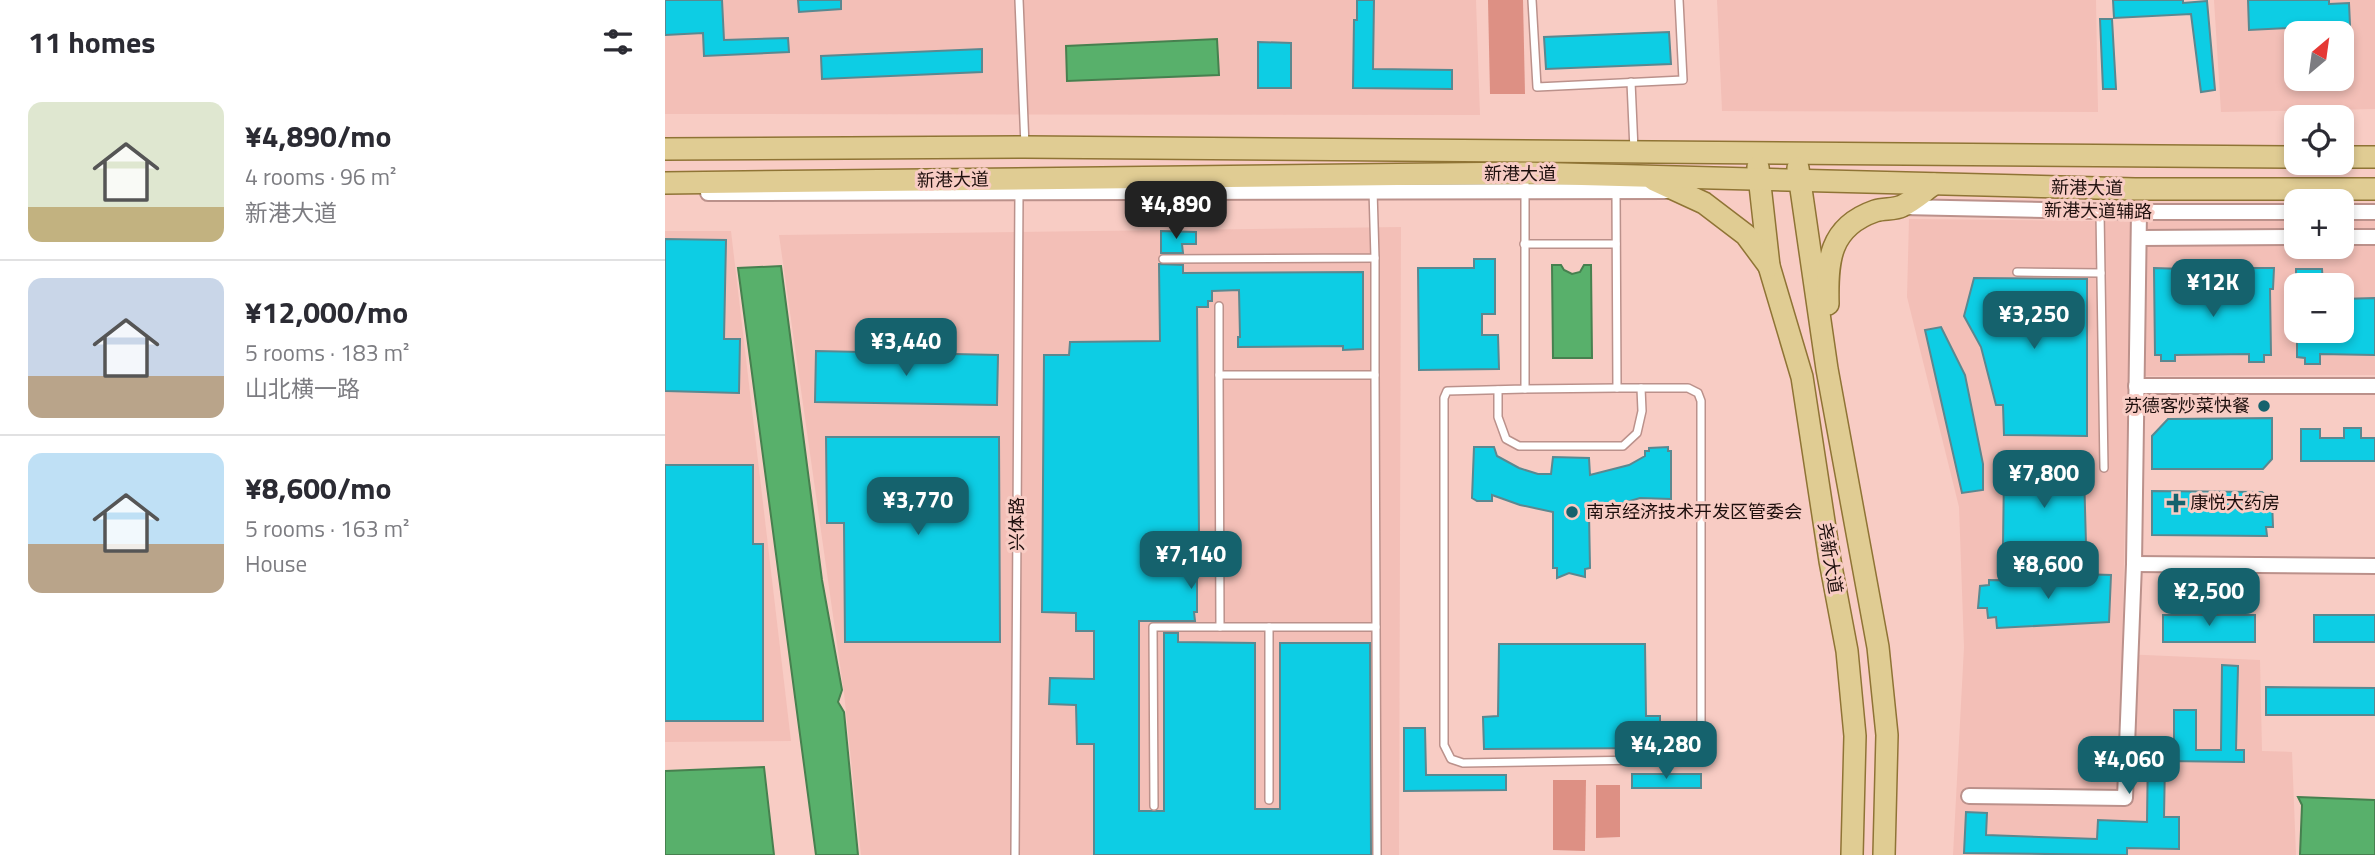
<!DOCTYPE html>
<meta charset="utf-8">
<style>
body{margin:0;font-family:"Titillium Web","Noto Sans SC",sans-serif;background:#f7f7f7;color:#2b2b33;height:100vh;display:flex;flex-direction:column;font-size:26px;white-space:nowrap}
*{box-sizing:border-box;margin:0}
p{font-size:23px;color:#7c7c81}
.icon{flex:none;width:38px;height:38px;fill:none;stroke:currentColor;stroke-width:2;stroke-linecap:round;stroke-linejoin:round}
.map{position:relative;flex:1;overflow:hidden}
.details{display:flex;flex-direction:column;background:#fff;width:665px}
.details>*{flex:none}
.needle{width:46px;rotate:29deg}
.fabs{position:absolute;left:1619px;top:21px;display:grid;gap:14px}
.fabs a{display:grid;place-items:center;width:70px;height:70px;border-radius:14px;background:#fff;box-shadow:0 4px 10px #0003;font-size:35px}
.price{position:absolute;translate:-50% -60px;padding:0 16px;border-radius:14px;background:#15626d;color:#fff;font-size:23px;line-height:46px;filter:drop-shadow(0 2px 4px #0008)}
.price::after{content:'';position:absolute;left:50%;top:42px;width:21px;height:16px;margin-left:-10px;background:inherit;clip-path:polygon(0 0,100% 0,50% 100%)}
.price.current{background:#222;color:#fff}
ul{padding:0;list-style:none}
li{display:flex;align-items:center;gap:21px;height:175px;padding:0 28px}
li+li{border-top:2px solid #e1e1e2}
li span{display:grid;place-items:center;flex:none;width:196px;height:140px;border-radius:14px;color:#555}
li>.icon{margin-inline-start:auto}
span .icon{width:84px;height:84px;fill:#fffc;stroke-width:1}
li b{font-size:30px}
h2{display:flex;justify-content:space-between;align-items:center;height:84px;padding:0 28px;font-size:30px}
main{display:flex;flex:1;min-height:0}
.map>svg:first-child{display:block}
</style>
<main>
<section class="details">
<h2>11 homes<svg class="icon" aria-label="filters" viewBox="0 0 24 24"><path d="M4 7h16M4 17h16"/><circle cx="9" cy="7" r="2"/><circle cx="15" cy="17" r="2"/></svg></h2>
<ul>
<li><span style="background:linear-gradient(#dfe7d0 75%,#c2b280 0)"><svg class="icon" aria-label="home" viewBox="0 0 24 24"><path d="M3 11l9-7 9 7M6 9v11h12V9"/></svg></span><div><b>¥4,890/mo</b><p>4 rooms · 96 m²</p><p>新港大道</p></div></li>
<li><span style="background:linear-gradient(#c9d6e8 70%,#b9a48a 0)"><svg class="icon" aria-label="home" viewBox="0 0 24 24"><path d="M3 11l9-7 9 7M6 9v11h12V9"/></svg></span><div><b>¥12,000/mo</b><p>5 rooms · 183 m²</p><p>山北横一路</p></div></li>
<li><span style="background:linear-gradient(#bfe0f5 65%,#b9a48a 0)"><svg class="icon" aria-label="home" viewBox="0 0 24 24"><path d="M3 11l9-7 9 7M6 9v11h12V9"/></svg></span><div><b>¥8,600/mo</b><p>5 rooms · 163 m²</p><p>House</p></div></li>
</ul>
</section>
<div class="map">
<svg width="1710" height="855" viewBox="0 0 1710 855">
<rect width="100%" height="100%" fill="#f8ccc4"/>
<!-- built -->
<g fill="#f3bfb7" fill-rule="evenodd">
<polygon points="0,0 811,0 815,115 0,114"/>
<polygon points="1052,0 1431,0 1433,112 1057,111"/>
<path d="M1549,0H1710V109L1556,112ZM1631,33H1676V79H1631Z"/>
<path d="M1244,219L1428,221H1631V247H1676L1677,220H1710V375L1463,376L1457,654L1595,660L1597,751L1627,752L1631,855H1288L1299,647L1294,507L1242,297ZM1631,285H1676V331H1631Z"/>
<polygon points="736,227 734,855 196,855 179,693 114,235"/>
<polygon points="0,231 66,231 126,741 0,742"/>
</g>
<!-- green -->
<g fill="#dd9084">
<polygon points="823,0 858,0 860,94 825,94"/>
<polygon points="888,780 921,780 920,851 888,850"/>
<polygon points="931,785 955,785 955,837 931,838"/>
</g>
<!-- water -->
<g fill="#58b06b" stroke="#47804f" stroke-width="2">
<polygon points="552,39 554,75 402,81 401,46"/>
<polygon points="887,265 896,265 899,270 907,274 915,272 919,265 926,265 927,358 888,358"/>
<polygon points="116,266 157,580 177,690 173,702 179,712 193,855 151,855 73,268"/>
<polygon points="99,767 109,855 0,855 0,771"/>
<polygon points="1633,797 1710,800 1710,855 1635,855 1637,805"/>
</g>
<!-- building -->
<g fill="#0dcde4" stroke="#5a8890" stroke-width="2">
<polygon points="0,0 57,0 59,40 123,38 124,52 39,56 38,33 0,35"/>
<polygon points="133,0 176,0 176,9 134,12"/>
<polygon points="692,0 709,0 708,69 787,70 787,89 688,88 689,20 692,20"/>
<polygon points="1448,0 1518,0 1518,3 1542,1 1550,90 1536,92 1526,14 1449,18"/>
<polygon points="1583,0 1664,0 1664,4 1684,3 1685,25 1584,30"/>
<polygon points="1435,19 1447,19 1451,89 1438,89"/>
<polygon points="1004,32 1006,64 881,69 879,37"/>
<polygon points="593,42 626,43 626,88 593,88"/>
<polygon points="317,49 317,72 157,79 156,56"/>
<polygon points="496,231 531,232 531,244 517,244 518,253 496,253"/>
<polygon points="0,239 61,240 59,339 75,339 74,393 0,391"/>
<polygon points="809,259 830,259 830,314 817,314 817,335 833,335 834,369 754,370 753,268 809,268"/>
<polygon points="494,264 518,265 518,273 698,272 698,349 678,350 678,346 573,347 573,337 575,337 574,290 547,291 547,301 543,301 543,307 532,307 534,536 532,536 532,612 529,612 530,621 474,621 474,811 499,811 499,633 513,633 513,642 590,643 590,809 615,809 615,643 705,643 706,855 429,855 429,744 412,744 411,705 384,704 385,678 429,679 429,631 411,631 411,613 377,612 379,355 404,355 405,342 495,341"/>
<polygon points="1489,268 1518,269 1516,299 1581,299 1582,268 1609,268 1608,289 1605,289 1606,355 1599,355 1599,362 1584,362 1584,354 1510,355 1510,361 1496,361 1496,355 1490,355"/>
<polygon points="1631,269 1657,269 1658,285 1631,285"/>
<polygon points="1309,278 1422,279 1422,436 1339,435 1338,405 1331,405 1316,347 1299,316"/>
<polygon points="1710,298 1710,355 1655,354 1655,364 1640,364 1640,358 1632,357 1632,331 1676,331 1676,299"/>
<polygon points="1276,327 1300,375 1318,464 1318,490 1297,493 1260,330"/>
<polygon points="151,351 333,355 332,405 150,402"/>
<polygon points="1607,418 1607,459 1598,469 1487,469 1487,436 1503,419"/>
<polygon points="1679,428 1696,428 1696,438 1710,438 1710,461 1636,461 1636,429 1655,429 1655,438 1679,438"/>
<polygon points="161,437 334,437 335,642 180,642 179,523 162,523"/>
<polygon points="809,447 829,447 832,456 854,468 873,474 886,474 888,457 924,458 925,475 964,465 980,456 980,451 984,451 984,448 1003,447 1003,451 1006,451 1006,499 975,498 924,513 925,568 920,569 920,577 904,573 892,578 892,568 888,568 888,512 855,505 827,495 827,501 812,501 807,498"/>
<polygon points="0,465 88,465 88,544 98,544 98,721 0,721"/>
<polygon points="1339,472 1354,472 1354,475 1404,475 1404,472 1419,472 1421,545 1338,546"/>
<polygon points="1487,491 1597,492 1607,501 1608,527 1601,527 1602,536 1487,535"/>
<polygon points="1414,574 1446,575 1444,622 1332,628 1331,617 1323,618 1322,608 1313,608 1315,586 1324,585 1324,580 1412,581"/>
<rect x="1498" y="615" width="92" height="27"/>
<rect x="1649" y="615" width="61" height="27"/>
<polygon points="834,644 980,644 981,716 995,716 995,748 819,749 818,717 833,716"/>
<polygon points="1557,665 1573,666 1571,750 1579,750 1579,762 1500,761 1499,817 1514,817 1514,849 1462,848 1462,855 1299,853 1301,812 1322,813 1321,835 1432,839 1433,820 1482,822 1483,749 1509,750 1509,710 1531,710 1531,750 1556,750"/>
<polygon points="1601,687 1710,688 1710,715 1601,715"/>
<polygon points="739,728 760,728 761,775 841,775 841,790 739,791"/>
<rect x="967" y="774" width="69" height="14"/>
</g>
<g fill="none" stroke-linecap="round" stroke-linejoin="round">
<!-- lane casing -->
<g stroke="#bb918b" stroke-width="10">
<g id="lane">
<polyline points="354,0 360,146"/>
<polyline points="867,0 872,87 1018,80 1014,0"/>
<polyline points="966,82 969,150"/>
<polyline points="860,174 860,389 782,391 779,398 779,745 786,759 798,763 1036,759 1036,401 1033,393 1023,388 952,388 951,191"/>
<polyline points="1435,212 1439,468"/>
<polyline points="859,244 951,244"/>
<polyline points="498,259 710,258 708,190"/>
<polyline points="1352,272 1436,273"/>
<polyline points="554,306 554,375 710,375 710,258"/>
<polyline points="554,375 555,627 711,627 710,375"/>
<polyline points="860,389 952,388"/>
<polyline points="833,390 833,417 841,439 854,446 958,446 972,433 977,411 976,388"/>
<polyline points="604,627 604,800"/>
<polyline points="711,627 712,855"/>
<polyline points="489,806 488,627 555,627"/>
<polyline points="350,855 354,192"/>
</g>
</g>
<!-- street casing -->
<g stroke="#bb918b" stroke-width="18">
<g id="street">
<polyline points="43,193 1007,191"/>
<polyline points="1237,207 1474,212 1631,212"/>
<polyline points="1676,212 1710,212"/>
<polyline points="1676,237 1710,237"/>
<polyline points="1475,238 1631,237"/>
<polyline points="1471,386 1710,386"/>
<polyline points="1469,564 1710,566"/>
<polyline points="1304,796 1460,798 1469,564 1474,212"/>
</g>
</g>
<!-- primary casing -->
<g stroke="#8f7435" stroke-width="24">
<g id="primary">
<polyline points="0,149 360,147 1631,157"/>
<polyline points="1676,157 1710,157"/>
<polyline points="1093,167 1104,266 1137,377 1165,561 1182,651 1190,736 1187,855"/>
<polyline points="1133,168 1162,369 1213,647 1222,735 1219,855"/>
<polyline points="989,180 1039,203 1081,235 1104,266"/>
<polyline points="0,183 860,173 1470,189 1710,189"/>
<path d="M1163,304C1162,261 1164,227 1210,211C1219,208 1229,210 1237,206C1248,201 1259,191 1269,184"/>
</g>
</g>
<!-- lane -->
<use href="#lane" stroke="#fff" stroke-width="7"/>
<!-- street -->
<use href="#street" stroke="#fff" stroke-width="14"/>
<!-- primary -->
<use href="#primary" stroke="#e0cc93" stroke-width="21"/>
</g>
<!-- markers -->
<g fill="#15626d" stroke="#f8ccc4" stroke-width="2.5">
<circle cx="1599" cy="406" r="7"/>
<path d="M1507.5 492.5h7v7h7v7h-7v7h-7v-7h-7v-7h7z"/>
<circle cx="907" cy="512" r="7"/>
</g>
<g text-anchor="middle" stroke-width="6" stroke-linejoin="round" paint-order="stroke">
<!-- street labels -->
<g font-size="18" fill="#1e0f0d" stroke="#f8ccc4">
<text x="855" y="180">新港大道</text>
<text transform="translate(288 180) rotate(-1)" y="6">新港大道</text>
<text transform="translate(1422 188) rotate(1)" y="6">新港大道</text>
<text transform="translate(1433 211) rotate(1)" y="6">新港大道辅路</text>
<text transform="translate(352 524) rotate(-90)" y="6">兴体路</text>
<text transform="translate(1165 558) rotate(81)" y="6">尧新大道</text>
</g>
<!-- poi labels -->
<g font-size="18" fill="#1e0f0d" stroke="#f8ccc4" text-anchor="start">
<text x="1585" y="412" text-anchor="end">苏德客炒菜快餐</text>
<text x="1525" y="509">康悦大药房</text>
<text x="921" y="518">南京经济技术开发区管委会</text>
</g>
</g>
</svg>
<div class="fabs">
<a><svg class="needle" viewBox="-14 -14 28 28"><path d="M0-13l5 13h-10z" fill="#e53935"/><path d="M0 13l5-13h-10z" fill="#7c7c81"/></svg></a>
<a><svg class="icon" aria-label="locate" viewBox="0 0 24 24"><circle cx="12" cy="12" r="6"/><path d="M12 2v4M12 18v4M2 12h4M18 12h4"/></svg></a>
<a>+</a>
<a>−</a>
</div>
<b class="price current" style="left:511px;top:241px">¥4,890</b>
<b class="price" style="left:1548px;top:319px">¥12K</b>
<b class="price" style="left:1369px;top:351px">¥3,250</b>
<b class="price" style="left:241px;top:378px">¥3,440</b>
<b class="price" style="left:1379px;top:510px">¥7,800</b>
<b class="price" style="left:253px;top:537px">¥3,770</b>
<b class="price" style="left:526px;top:591px">¥7,140</b>
<b class="price" style="left:1383px;top:601px">¥8,600</b>
<b class="price" style="left:1544px;top:628px">¥2,500</b>
<b class="price" style="left:1001px;top:781px">¥4,280</b>
<b class="price" style="left:1464px;top:796px">¥4,060</b>
</div>
</main>
